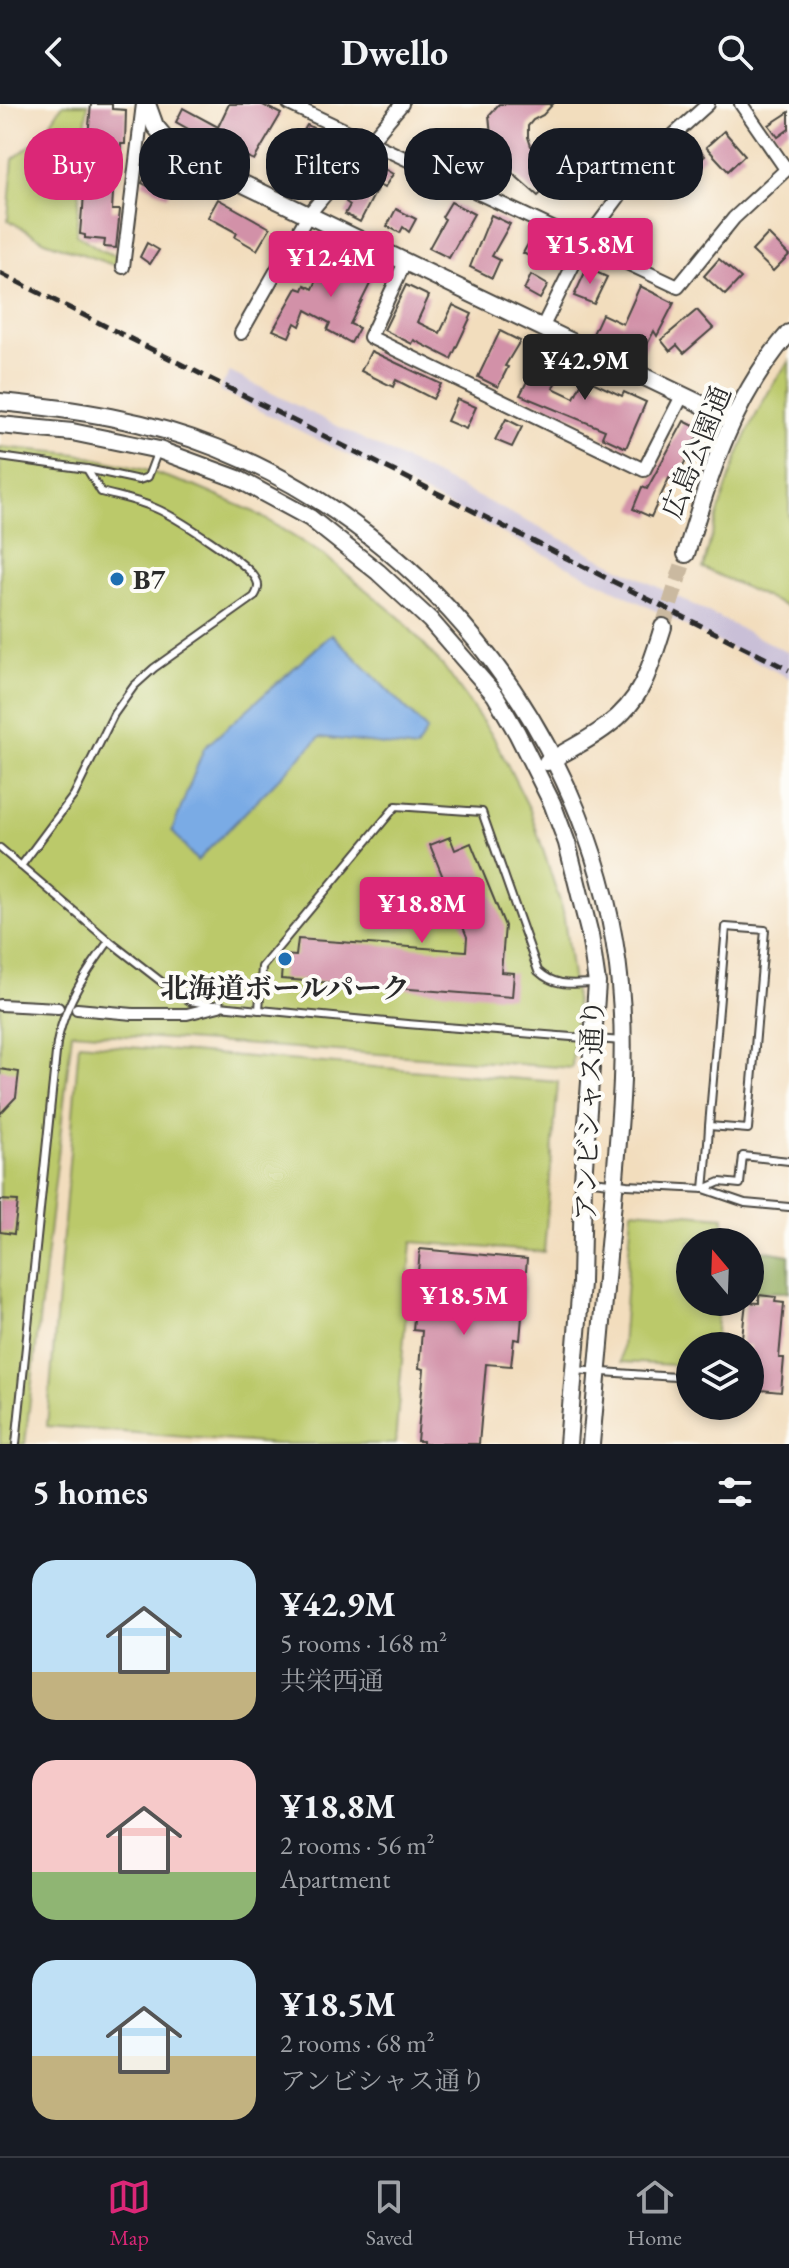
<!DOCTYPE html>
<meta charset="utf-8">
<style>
body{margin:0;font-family:"EB Garamond","Noto Serif JP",serif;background:#20242c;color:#f1f3f6;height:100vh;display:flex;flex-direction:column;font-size:30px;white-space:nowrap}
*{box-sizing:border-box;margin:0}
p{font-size:26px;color:#9ea1a6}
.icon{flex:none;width:44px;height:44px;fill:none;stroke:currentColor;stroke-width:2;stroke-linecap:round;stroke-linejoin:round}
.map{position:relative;height:1340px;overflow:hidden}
.details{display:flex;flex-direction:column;background:#171b24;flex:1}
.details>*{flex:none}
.hud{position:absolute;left:24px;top:24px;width:742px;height:72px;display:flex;gap:16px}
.needle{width:52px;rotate:341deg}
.buttons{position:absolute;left:676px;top:1124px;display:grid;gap:16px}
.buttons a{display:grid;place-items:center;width:88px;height:88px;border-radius:50%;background:#171b24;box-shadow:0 4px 12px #0003;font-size:40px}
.price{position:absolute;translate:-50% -68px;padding:0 18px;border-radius:8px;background:#db2777;color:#fff;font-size:26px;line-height:52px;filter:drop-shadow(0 2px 4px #0008)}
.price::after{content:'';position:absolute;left:50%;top:48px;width:24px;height:18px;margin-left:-12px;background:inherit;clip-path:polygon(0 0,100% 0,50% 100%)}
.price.selected{background:#222;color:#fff}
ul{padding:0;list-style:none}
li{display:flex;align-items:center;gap:24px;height:200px;padding:0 32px}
li span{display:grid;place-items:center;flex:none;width:224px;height:160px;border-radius:24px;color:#555}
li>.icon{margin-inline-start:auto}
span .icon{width:96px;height:96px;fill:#fffc;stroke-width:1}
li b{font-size:34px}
h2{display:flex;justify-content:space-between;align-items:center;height:96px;padding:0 32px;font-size:34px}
.pill{padding:0 28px;border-radius:32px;background:#171b24;box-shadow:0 4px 12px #0003;font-size:28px;line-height:72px}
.pill.selected{background:#db2777;color:#fff}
header{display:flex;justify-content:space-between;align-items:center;height:104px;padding:0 32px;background:#171b24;font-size:36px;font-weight:700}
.tab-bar{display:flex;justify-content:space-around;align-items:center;height:112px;border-top:2px solid #363941;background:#171b24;font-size:22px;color:#9ea1a6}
.tab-bar a{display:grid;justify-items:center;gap:4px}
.tab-bar .selected{color:#db2777}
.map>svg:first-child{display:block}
</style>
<header><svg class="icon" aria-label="back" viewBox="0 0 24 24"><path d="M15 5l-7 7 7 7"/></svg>Dwello<svg class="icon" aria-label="search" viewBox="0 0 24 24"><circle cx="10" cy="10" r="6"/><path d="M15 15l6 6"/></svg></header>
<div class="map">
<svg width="789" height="1340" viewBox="0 0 789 1340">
<rect width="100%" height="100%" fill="#fdfcf7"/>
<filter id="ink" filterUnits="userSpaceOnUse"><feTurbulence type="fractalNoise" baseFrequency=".0125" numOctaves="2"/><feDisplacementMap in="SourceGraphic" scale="16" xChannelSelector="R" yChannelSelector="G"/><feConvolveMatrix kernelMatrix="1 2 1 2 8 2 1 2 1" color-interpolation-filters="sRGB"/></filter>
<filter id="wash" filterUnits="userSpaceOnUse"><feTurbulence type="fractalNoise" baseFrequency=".006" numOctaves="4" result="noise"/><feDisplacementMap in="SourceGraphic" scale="32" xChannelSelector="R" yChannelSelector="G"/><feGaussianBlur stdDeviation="1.8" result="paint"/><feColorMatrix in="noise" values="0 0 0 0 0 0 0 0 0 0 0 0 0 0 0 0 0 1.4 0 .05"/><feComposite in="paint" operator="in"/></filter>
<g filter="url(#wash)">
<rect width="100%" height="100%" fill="#f2ddbd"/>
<!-- industrial -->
<polygon fill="#c9bfd7" points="230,268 789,549 789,574 219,286"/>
<!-- green -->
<g fill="#bbc96b" stroke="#737a4b" stroke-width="2">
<polygon points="63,0 88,0 81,56 75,55 73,66 81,68 76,130 101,146 117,152 116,162 45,137 8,116 13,55 40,34"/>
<path d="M789,257V504L703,464C722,391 744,318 789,257Z"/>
<polygon points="0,343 77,350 145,366 194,382 254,408 325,452 400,514 444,563 494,634 530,706 563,807 576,902 572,964 72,928 25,1340 0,1340"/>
<polygon points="79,939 558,978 544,1148 412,1138 395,1340 274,1340 47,1322"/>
<polygon points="632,1106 724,1113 722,1138 690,1138 690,1198 718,1198 715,1242 690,1242 690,1262 621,1258"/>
</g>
<!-- forest -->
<polygon fill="#94ad5f" stroke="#606c45" stroke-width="2" points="750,1144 789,1151 789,1188 750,1188"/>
<!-- water -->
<polygon fill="#7aabe5" stroke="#526b88" stroke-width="2" points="332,530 427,626 416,645 320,633 197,757 172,727 204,644"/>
<g id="blocks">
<!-- building -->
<g fill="#d291a8">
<polygon points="91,0 112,0 112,5 126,6 125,40 121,40 120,57 115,56 112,106 120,106 116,144 104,143 105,136 85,134 85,131 80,130 82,105 83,105 85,66 83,66 85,33 88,33"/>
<polygon points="229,0 261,0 281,10 254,56 201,32 176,18 183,4 218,23"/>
<polygon points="499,0 553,0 543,11 533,16 528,22 528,33 531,42 541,47 551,46 567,65 538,92 493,52 489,11"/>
<polygon points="789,8 789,25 778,33 769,21"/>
<polygon points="307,21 325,30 301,72 304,73 295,88 281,80 297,50 291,48"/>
<polygon points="724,27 745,51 728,67 706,43"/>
<polygon points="692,36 705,52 689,67 675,50"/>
<polygon points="372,58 393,70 384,84 379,81 360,118 345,110 350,101 346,98"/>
<polygon points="152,59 178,72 167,92 142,79"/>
<polygon points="218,95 270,124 257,146 235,133 237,129 208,113"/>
<polygon points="451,98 474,110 449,154 429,144 445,115 442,113"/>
<polygon points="396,105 416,115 409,128 403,123 400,129 387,122"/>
<polygon points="491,111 510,120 492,152 500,156 492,174 470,163"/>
<polygon points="768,130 789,151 773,167 752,147"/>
<polygon points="533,131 554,142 544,160 523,149"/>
<polygon points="147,139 159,146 150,160 140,153"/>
<polygon points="362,153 379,162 350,220 359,224 351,239 327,226 330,219 306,206 300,222 295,219 289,233 273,226 297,184 303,186 305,181 313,185 327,154 354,169"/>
<polygon points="719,155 741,174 725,191 704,172"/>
<polygon points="587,164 607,173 594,200 574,192"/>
<polygon points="531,171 548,181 540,195 524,186"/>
<polygon points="406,181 429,192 417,218 440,229 453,201 472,210 451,255 414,236 412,240 384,226"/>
<polygon points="640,182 674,199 657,232 654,227 640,254 592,232 602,210 623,220"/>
<polygon points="697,206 713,224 684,249 677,241 670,247 661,236"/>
<polygon points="500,227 520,237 505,262 508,263 498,283 478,273"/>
<polygon points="371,247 441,280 433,295 396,276 393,283 361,267"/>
<polygon points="542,248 564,258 553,284 574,294 584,274 622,292 624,288 646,298 626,344 602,333 605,326 520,291"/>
<polygon points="457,295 476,303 466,325 447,317"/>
<polygon points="506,315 522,323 512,343 495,336"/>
<polygon points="684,317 702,326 685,353 687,354 675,377 669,374 651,413 633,405 642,383 647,385"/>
<polygon points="450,733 455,746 471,739 505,822 501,868 514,869 512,893 281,875 283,851 296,852 298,835 466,847 467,833 430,741"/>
<polygon points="0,965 19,968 16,993 0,1010"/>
<polygon points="0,1096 18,1097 14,1130 0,1128"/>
<polygon points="420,1145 527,1155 520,1236 514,1235 511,1262 486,1260 479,1340 423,1340 423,1337 417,1337 424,1265 419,1264 422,1227 413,1226"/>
<polygon points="759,1191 776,1193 775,1198 784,1199 779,1254 784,1254 781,1288 750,1285 750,1242 741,1242 746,1198 759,1199"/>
</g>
</g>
</g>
<g filter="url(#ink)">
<use href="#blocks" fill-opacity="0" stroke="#494641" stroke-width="2"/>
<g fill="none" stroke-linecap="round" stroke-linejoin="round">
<!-- tertiary-tunnel -->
<polyline stroke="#cab9a0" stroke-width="16" stroke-dasharray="16 8" stroke-linecap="butt" points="663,523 686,450"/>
<!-- service casing -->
<g stroke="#494641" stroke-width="10">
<g id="service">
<polyline points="0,353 87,365 139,376 148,373 157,349"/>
<polyline points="0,744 109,837 163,879 190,897 219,902 407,920 622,937"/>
<path d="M21,762L74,691L114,610L134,582L154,564L254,493C258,487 260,481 256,475C248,459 174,412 155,404C137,396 119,393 101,388L87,365"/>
<path d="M259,906L262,863L396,702L482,708L538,867C555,883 572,880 593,879"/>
<polyline points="584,1076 627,1081 704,1085 745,1099 789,1103"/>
<path d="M704,1085C706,1064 708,1043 709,1022L726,823L765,826L748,1025L709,1022"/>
<polyline points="704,1085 720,1078 740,1080 743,1052 789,1057"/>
<polyline points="574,1266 690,1274"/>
<path d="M16,1340L57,939C65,899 85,870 109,837"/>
</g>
</g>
<!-- pedestrian casing -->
<g stroke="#494641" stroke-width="14">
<g id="pedestrian">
<polyline points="0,901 58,904"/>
<polyline points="77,905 133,910 187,910 219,902"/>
</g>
</g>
<!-- minor casing -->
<g stroke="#494641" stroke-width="16">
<g id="minor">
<polyline points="289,0 678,183 734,114 789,63"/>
<polyline points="741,0 786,65"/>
<polyline points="405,158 370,233 644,366 682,292"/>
<polyline points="123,163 143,0"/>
<polyline points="542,224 584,139 648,54 708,0"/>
<polyline points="241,229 308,111 402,0"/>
</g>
</g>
<!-- tertiary casing -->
<g stroke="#494641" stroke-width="20">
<g id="tertiary">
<polyline points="147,0 155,22 177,48 732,315"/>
<path d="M0,298C74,305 148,316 217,344C436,432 598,646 620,881C627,953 619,1025 613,1097C606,1178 598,1259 591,1340"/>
<polyline points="0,321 72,328 159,346 238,375 310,414 378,468 430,516 495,591 517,629 552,699 567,739 590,831 597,879 583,1076 581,1179 568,1340"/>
<path d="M686,450C709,371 733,293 789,229"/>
<path d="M547,658C583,638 623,620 642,581C651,563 657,542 663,523"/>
</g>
</g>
<!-- service -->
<use href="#service" stroke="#fff" stroke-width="6"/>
<!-- pedestrian -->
<use href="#pedestrian" stroke="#fff" stroke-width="10"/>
<!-- minor -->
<use href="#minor" stroke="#fff" stroke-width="12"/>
<!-- tertiary -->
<use href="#tertiary" stroke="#fff" stroke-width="16"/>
<!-- rail -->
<polyline stroke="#2b2b2b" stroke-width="5" stroke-dasharray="12 6" stroke-linecap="butt" points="0,169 789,566"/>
</g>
</g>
<!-- markers -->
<g fill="#1f6fb2" stroke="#fdfcf7" stroke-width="3">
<circle cx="117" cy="475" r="8"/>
<circle cx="285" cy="855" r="8"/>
</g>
<g text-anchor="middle" stroke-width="8" stroke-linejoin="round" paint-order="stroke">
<!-- street labels -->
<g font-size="28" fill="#2b2b2b" stroke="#fdfcf7">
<text transform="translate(696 348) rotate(-68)" y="10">広島公園通</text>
<text transform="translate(589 1006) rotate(-88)" y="10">アンビシャス通り</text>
</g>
<!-- poi labels -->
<g font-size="28" font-weight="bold" fill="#2b2b2b" stroke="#fdfcf7" text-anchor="start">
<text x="133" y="485">B7</text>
<text x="285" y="894" text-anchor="middle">北海道ボールパーク</text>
</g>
</g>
</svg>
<div class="buttons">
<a><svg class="needle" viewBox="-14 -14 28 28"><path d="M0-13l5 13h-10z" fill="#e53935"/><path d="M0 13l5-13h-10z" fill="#9ea1a6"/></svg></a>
<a><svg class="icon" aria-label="layers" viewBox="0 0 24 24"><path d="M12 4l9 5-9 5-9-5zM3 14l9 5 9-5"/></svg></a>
</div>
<b class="price" style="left:590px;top:182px">¥15.8M</b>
<b class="price" style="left:331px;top:195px">¥12.4M</b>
<b class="price selected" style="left:585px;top:298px">¥42.9M</b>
<b class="price" style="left:422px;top:841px">¥18.8M</b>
<b class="price" style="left:464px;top:1233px">¥18.5M</b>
<div class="hud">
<a class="pill selected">Buy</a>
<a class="pill">Rent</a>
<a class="pill">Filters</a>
<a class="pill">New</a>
<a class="pill">Apartment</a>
</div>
</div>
<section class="details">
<h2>5 homes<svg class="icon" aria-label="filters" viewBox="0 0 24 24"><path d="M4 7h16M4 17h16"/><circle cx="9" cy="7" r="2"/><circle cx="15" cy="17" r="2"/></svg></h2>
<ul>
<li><span style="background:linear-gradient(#bfe0f5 70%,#c2b280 0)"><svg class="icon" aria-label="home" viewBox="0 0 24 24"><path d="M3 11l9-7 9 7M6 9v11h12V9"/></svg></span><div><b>¥42.9M</b><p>5 rooms · 168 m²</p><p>共栄西通</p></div></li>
<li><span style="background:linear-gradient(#f6c9c9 70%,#8fb573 0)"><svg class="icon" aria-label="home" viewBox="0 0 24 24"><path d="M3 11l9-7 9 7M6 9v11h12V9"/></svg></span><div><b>¥18.8M</b><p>2 rooms · 56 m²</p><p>Apartment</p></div></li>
<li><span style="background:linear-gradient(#bfe0f5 60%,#c2b280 0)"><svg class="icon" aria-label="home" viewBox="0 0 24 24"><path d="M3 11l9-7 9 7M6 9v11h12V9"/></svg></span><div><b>¥18.5M</b><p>2 rooms · 68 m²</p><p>アンビシャス通り</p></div></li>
</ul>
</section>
<nav class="tab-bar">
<a class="selected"><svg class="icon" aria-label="map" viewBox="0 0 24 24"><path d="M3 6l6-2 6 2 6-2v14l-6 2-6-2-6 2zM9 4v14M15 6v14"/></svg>Map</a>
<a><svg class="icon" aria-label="saved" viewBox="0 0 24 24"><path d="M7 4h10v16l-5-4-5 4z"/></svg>Saved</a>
<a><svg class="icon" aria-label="home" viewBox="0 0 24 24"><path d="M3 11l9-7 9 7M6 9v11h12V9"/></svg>Home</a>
</nav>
